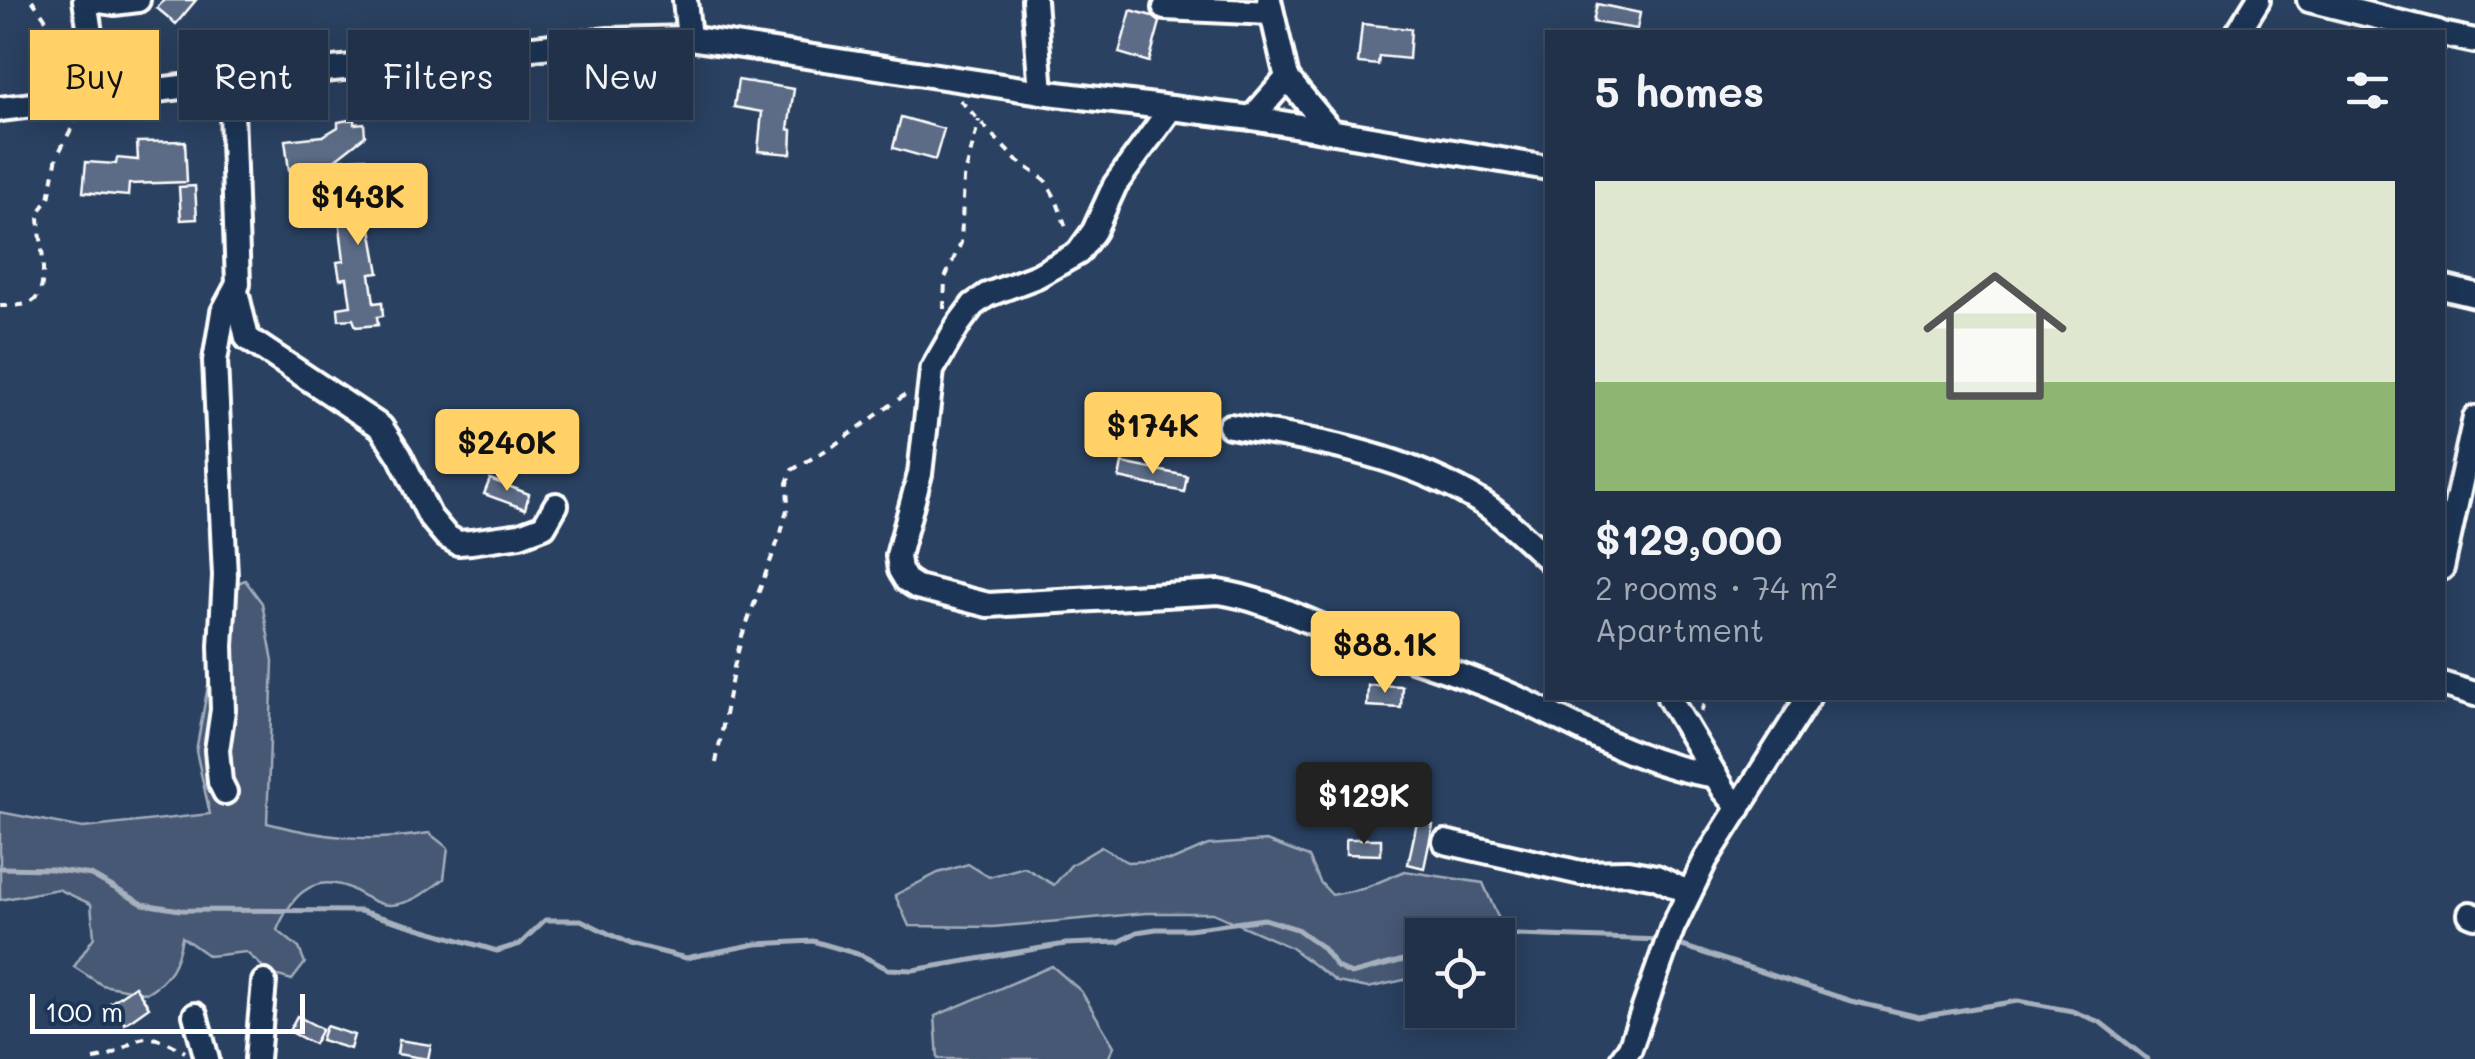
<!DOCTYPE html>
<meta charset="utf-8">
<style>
body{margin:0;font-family:Mali,sans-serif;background:#283950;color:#f1f3f6;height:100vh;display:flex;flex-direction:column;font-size:38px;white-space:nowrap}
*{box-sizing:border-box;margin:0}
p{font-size:32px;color:#a2a9b4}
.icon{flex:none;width:55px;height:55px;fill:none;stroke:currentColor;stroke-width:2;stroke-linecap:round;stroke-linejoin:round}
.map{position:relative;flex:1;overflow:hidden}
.drawer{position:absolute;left:1545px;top:30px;width:900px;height:670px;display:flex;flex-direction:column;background:#203149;border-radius:0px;box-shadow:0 5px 25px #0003,0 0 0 2px #3d4c61}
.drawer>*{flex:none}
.top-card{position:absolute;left:30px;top:30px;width:950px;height:90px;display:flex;gap:20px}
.controls{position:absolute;left:1405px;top:918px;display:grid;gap:20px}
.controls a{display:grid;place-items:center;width:110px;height:110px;border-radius:0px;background:#203149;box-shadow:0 5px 25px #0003,0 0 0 2px #3d4c61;font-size:50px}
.scale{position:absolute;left:30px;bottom:25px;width:275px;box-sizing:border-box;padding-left:10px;border:5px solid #fff;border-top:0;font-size:28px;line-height:35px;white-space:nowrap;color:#fff;-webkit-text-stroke:8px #1d3557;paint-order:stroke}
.price{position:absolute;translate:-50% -85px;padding:0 22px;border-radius:10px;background:#ffd166;color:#111;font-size:32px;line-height:65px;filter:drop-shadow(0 2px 5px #0008)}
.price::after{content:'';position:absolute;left:50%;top:60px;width:30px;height:22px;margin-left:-15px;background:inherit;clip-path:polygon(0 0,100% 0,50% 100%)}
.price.selected{background:#222;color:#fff}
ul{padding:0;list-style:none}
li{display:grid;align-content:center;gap:20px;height:530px;padding:0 50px}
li+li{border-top:2px solid #3d4c61}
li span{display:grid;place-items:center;height:310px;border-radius:0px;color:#555}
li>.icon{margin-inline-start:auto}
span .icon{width:180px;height:180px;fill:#fffc;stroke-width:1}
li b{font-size:42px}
h2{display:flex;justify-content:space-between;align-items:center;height:120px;padding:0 50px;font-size:42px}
.chip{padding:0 35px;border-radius:0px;background:#203149;box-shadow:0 5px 25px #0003,0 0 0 2px #3d4c61;font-size:35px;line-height:90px}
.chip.selected{background:#ffd166;color:#111}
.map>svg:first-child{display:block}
</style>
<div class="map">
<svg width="2475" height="1059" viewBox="0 0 2475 1059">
<rect width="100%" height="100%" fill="#2a4161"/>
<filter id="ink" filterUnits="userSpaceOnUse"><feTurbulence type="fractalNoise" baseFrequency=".01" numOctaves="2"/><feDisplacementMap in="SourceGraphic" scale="20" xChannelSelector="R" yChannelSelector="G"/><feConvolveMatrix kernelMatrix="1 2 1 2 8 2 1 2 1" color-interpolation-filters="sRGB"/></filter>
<g filter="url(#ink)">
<!-- green -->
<g fill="#465975" stroke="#a2acba" stroke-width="2.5">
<path d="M245,580L262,603L273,661L267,823C324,838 371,843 429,833L448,848L444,879C427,892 405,909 382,904C370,901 358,892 347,887C309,873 290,900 277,930L299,948L305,963L292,980L271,974L246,952L209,956L182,937C177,964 170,979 146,993L102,985L74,967L94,937L91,904L58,889L0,900V812L83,828L210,814L196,751L226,588Z"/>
<polygon points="1266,841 1309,857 1320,882 1332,895 1362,889 1405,871 1483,883 1511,947 1498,953 1498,935 1422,935 1422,976 1368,988 1337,982 1290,947 1213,913 1146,913 993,927 909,926 895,895 938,873 968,864 989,877 1024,867 1054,885 1071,865 1101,847 1127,862 1173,860 1208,845"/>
<polygon points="1052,966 1081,991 1114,1046 1108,1059 938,1059 935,1016"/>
</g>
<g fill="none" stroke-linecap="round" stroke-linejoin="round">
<!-- stream -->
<g stroke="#a7b1be" stroke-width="5">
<polyline points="0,868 52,869 91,875 143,904 180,910 360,911 497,951 520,944 545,920 581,920 630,944 686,958 756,944 813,941 861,955 888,969 913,970 1065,944 1119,942 1137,932 1156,929 1189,929 1264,919 1297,929 1322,947 1337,967 1351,974 1422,955"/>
<polyline points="1498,939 1518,935 1662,940"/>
<polyline points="1673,943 1851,1001 1919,1017 2018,1001 2072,1011 2100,1022 2147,1059"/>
</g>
</g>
<!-- building -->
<g fill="#5b6c86" stroke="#fff" stroke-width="2.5">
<polygon points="164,0 196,0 176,24 157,8"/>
<polygon points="1597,4 1640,13 1637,29 1593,22"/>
<polygon points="1131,10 1152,16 1160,22 1149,62 1119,53"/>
<polygon points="1362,24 1411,29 1409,59 1379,56 1378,65 1358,63"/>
<polygon points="738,80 794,89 788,129 792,130 791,154 758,151 762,112 734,107"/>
<polygon points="901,117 944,129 935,160 893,148"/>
<polygon points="354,119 354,124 364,123 365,136 328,165 289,170 285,140 323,136 338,127 338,122"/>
<polygon points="185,141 187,182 129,184 128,196 83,192 86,162 116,164 117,158 138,160 137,142"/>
<polygon points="365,158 367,206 379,273 370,274 374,303 382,302 383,316 377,317 378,325 356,327 353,319 339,320 338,308 351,306 347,278 340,279 337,262 344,261 338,210 350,208 348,181 339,182 338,160"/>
<polygon points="195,186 197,219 181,220 179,187"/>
<polygon points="1098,401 1162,408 1160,437 1116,432 1115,442 1094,440"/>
<polygon points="1122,463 1187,476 1184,492 1119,478"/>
<polygon points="490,479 529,494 525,509 484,494"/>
<polygon points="1368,685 1402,686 1401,708 1367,706"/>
<polygon points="1417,822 1433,825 1424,868 1408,864"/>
<polygon points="1346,839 1381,839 1381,855 1346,854"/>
<polygon points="135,986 149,1007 125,1024 110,1003"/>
<polygon points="297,1016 322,1029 314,1044 289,1031"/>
<polygon points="326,1026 354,1035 350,1049 321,1040"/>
<polygon points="399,1040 431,1045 428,1059 397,1054"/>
</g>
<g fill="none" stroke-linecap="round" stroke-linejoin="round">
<!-- minor casing -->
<g stroke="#fff" stroke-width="30">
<g id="minor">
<polyline points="85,0 100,99"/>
<polyline points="93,0 114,3 138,0"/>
<polyline points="685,0 689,38"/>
<polyline points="1034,0 1041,92"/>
<polyline points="1269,0 1287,78 1331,131"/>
<polyline points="2309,0 2438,32"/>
<polyline points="1165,8 1271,13"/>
<polyline points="2238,32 2258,0"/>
<polyline points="2442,34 2475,41"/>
<path d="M1171,108L1115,185L1094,231L1078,253L1037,276L987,295L973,305L958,325L932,370L920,474L898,556L900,570L906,580L917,587L988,605L1219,592C1264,599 1301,619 1343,635C1406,658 1469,675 1530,704C1591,734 1648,766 1716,776"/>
<polyline points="0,109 314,71 609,40 689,38 1041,92 1252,118 1548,168"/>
<polyline points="1252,118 1287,78"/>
<polyline points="2442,287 2475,295"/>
<polyline points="236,291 247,338 381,427 400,456 430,517 446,536 458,543 471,542 520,535 544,526 556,505"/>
<path d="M1230,426C1318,441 1407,455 1484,504C1507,519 1528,541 1548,559"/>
<polyline points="2442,568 2475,418"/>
<polyline points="2442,684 2475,694"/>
<polyline points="1669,698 1724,790 1739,808"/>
<polyline points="225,792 220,782 217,750 223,710 221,646 225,576 215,361 223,312 238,284 231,82"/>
<polyline points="1445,842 1581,873 1628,872 1656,877 1689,893"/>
<polyline points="2470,914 2475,916"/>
<polyline points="195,1015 207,1059"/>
<polyline points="257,1059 264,982"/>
<polyline points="1622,1059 1630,1048 1672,929 1706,859 1808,698"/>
</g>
</g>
<!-- path -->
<g stroke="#fff" stroke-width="4" stroke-dasharray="8 8" stroke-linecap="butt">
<polyline points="32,0 72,56"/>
<polyline points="960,100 1016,160 1045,180 1056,199 1068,233"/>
<path d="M0,306C10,305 24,307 33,301C52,288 38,233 39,212L49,199L57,156L77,118"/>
<polyline points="944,309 945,278 961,243 964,179 979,120"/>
<polyline points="1701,712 1706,698"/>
<polyline points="716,763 734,667 742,636 781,533 788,506 787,483 792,470 833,446 909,392"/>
<path d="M94,1059C137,1053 131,1019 185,1052"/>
</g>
<!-- minor -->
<use href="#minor" stroke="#1d3557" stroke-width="22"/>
</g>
</g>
</svg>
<div class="controls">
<a><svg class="icon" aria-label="locate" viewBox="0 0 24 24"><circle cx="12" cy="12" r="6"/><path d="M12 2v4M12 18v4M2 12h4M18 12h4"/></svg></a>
</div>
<div class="scale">100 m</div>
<b class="price" style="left:358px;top:248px">$143K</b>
<b class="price" style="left:1153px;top:477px">$174K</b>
<b class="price" style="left:507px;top:494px">$240K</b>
<b class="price" style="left:1385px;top:696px">$88.1K</b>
<b class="price selected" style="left:1364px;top:847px">$129K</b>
<div class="top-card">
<a class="chip selected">Buy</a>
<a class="chip">Rent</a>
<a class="chip">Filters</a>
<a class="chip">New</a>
</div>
<section class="drawer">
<h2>5 homes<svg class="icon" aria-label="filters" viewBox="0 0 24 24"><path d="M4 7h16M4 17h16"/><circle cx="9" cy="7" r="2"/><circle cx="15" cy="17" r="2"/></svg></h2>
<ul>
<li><span style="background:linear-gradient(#dfe7d0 65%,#8fb573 0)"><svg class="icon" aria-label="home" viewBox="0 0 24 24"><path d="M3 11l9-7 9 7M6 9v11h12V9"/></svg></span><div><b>$129,000</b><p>2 rooms · 74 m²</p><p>Apartment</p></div></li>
</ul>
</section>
</div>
